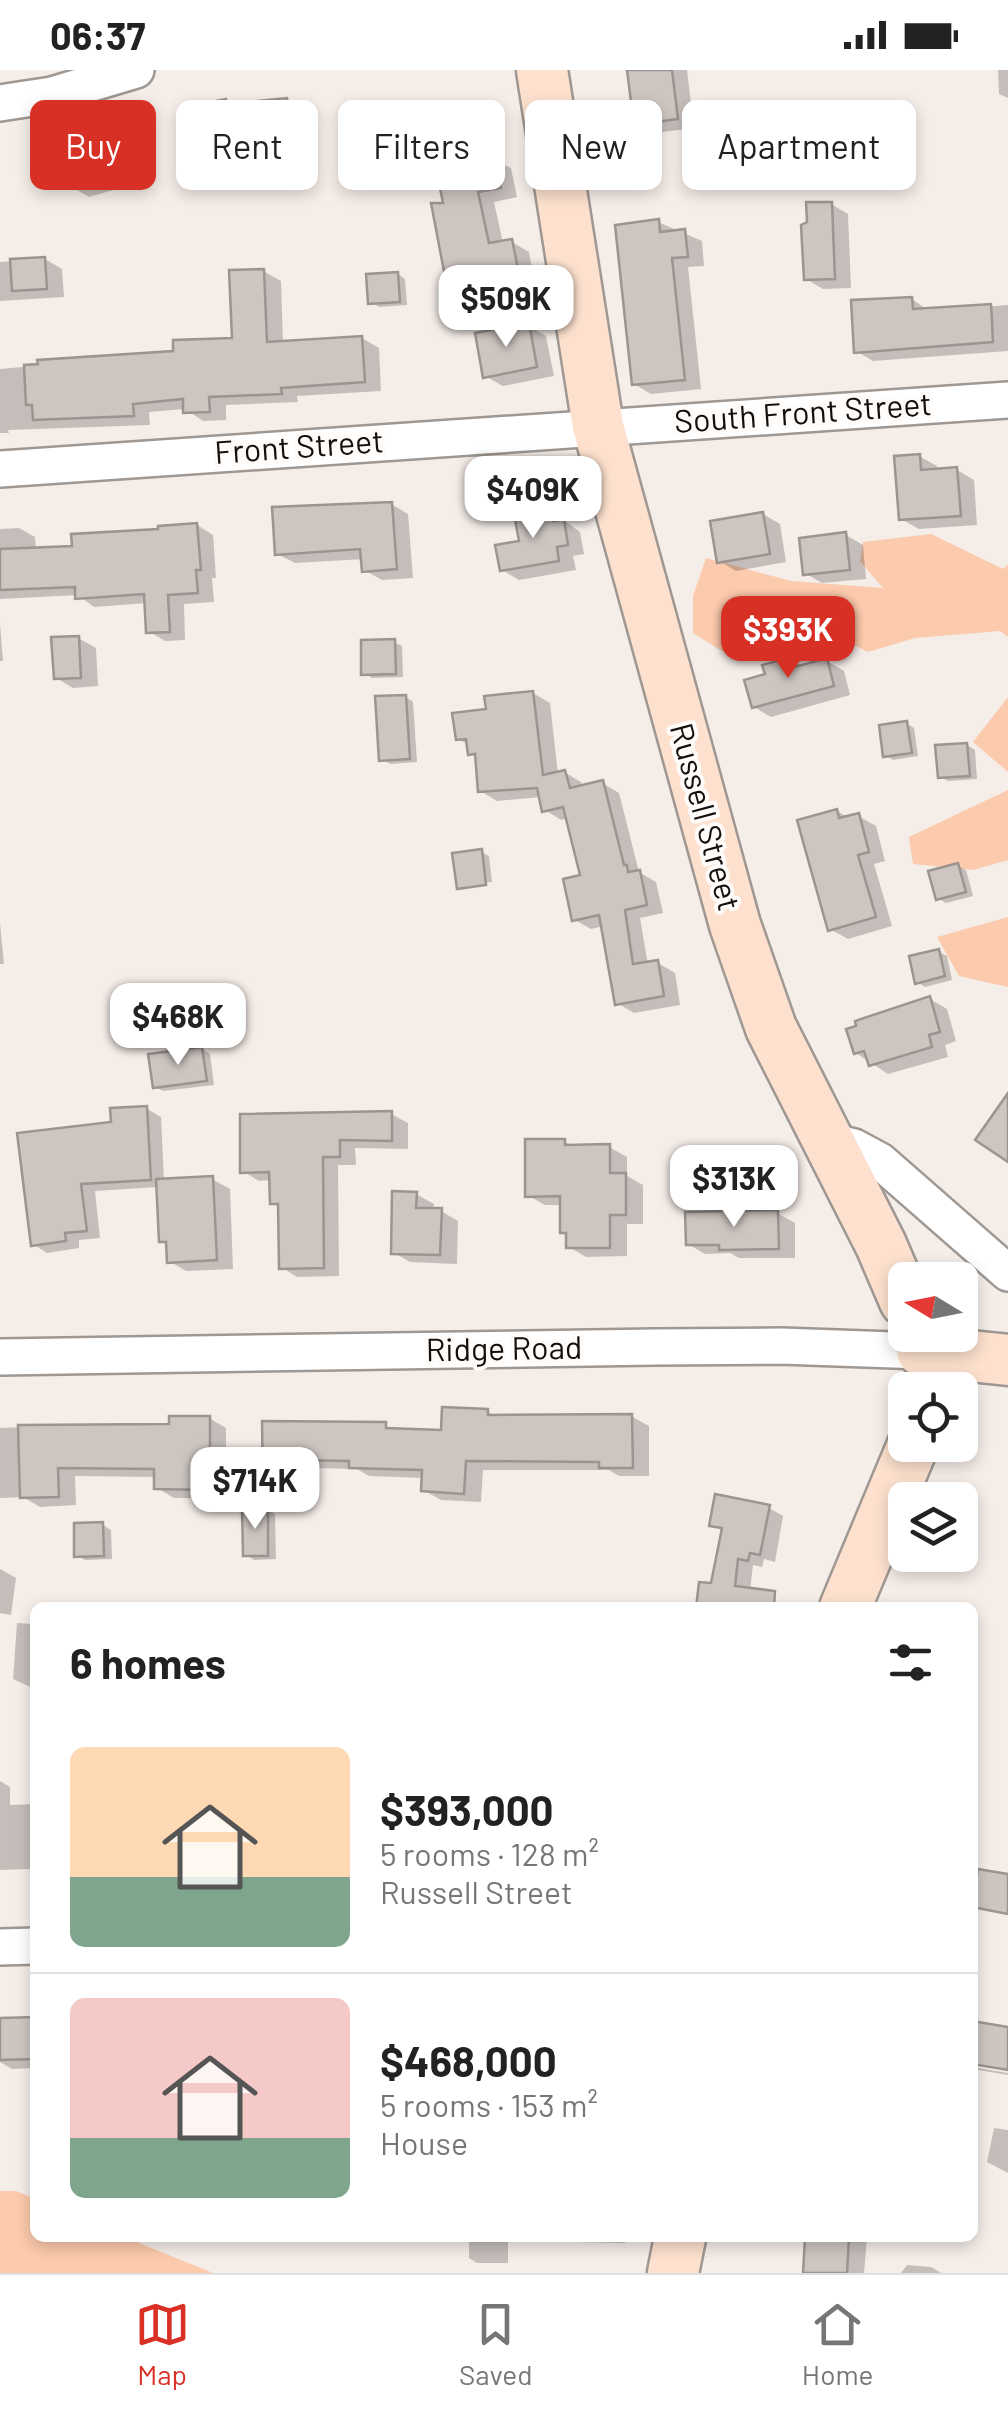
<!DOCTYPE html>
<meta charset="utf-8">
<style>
body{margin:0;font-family:Barlow,sans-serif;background:#f2f2f2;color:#222;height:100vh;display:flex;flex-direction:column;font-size:38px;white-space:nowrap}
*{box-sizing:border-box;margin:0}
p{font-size:32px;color:#767676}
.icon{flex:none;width:55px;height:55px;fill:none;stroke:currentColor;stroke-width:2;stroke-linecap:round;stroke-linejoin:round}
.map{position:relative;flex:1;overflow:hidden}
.side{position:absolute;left:30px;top:1532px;width:948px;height:640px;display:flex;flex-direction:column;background:#fff;border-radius:15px;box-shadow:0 5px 15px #0003}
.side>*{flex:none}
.guide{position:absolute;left:30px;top:30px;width:950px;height:90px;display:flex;gap:20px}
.needle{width:65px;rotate:280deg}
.buttons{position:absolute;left:888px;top:1192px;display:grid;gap:20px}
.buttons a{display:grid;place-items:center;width:90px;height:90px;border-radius:15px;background:#fff;box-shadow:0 5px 15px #0003;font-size:50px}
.price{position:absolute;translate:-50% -85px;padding:0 22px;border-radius:20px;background:#fff;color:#222;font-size:32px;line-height:65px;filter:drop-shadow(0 2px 5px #0008)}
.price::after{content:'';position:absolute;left:50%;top:60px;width:30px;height:22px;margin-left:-15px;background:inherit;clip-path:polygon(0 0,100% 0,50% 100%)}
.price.selected{background:#d93025;color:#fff}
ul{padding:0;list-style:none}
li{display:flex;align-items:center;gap:30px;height:250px;padding:0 40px}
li+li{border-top:2px solid #e0e0e0}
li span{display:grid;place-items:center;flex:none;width:280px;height:200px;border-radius:15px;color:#555}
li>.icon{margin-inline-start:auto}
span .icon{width:120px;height:120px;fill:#fffc;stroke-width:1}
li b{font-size:42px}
h2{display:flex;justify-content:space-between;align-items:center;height:120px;padding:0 40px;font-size:42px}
.tag{padding:0 35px;border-radius:15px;background:#fff;box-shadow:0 5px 15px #0003;font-size:35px;line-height:90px}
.tag.selected{background:#d93025;color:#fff}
.status{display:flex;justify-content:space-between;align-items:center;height:70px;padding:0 50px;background:#fff;direction:ltr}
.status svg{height:28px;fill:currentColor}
.tabs{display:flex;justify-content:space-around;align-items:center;height:140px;border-top:2px solid #e0e0e0;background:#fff;font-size:28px;color:#767676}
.tabs a{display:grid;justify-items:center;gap:5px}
.tabs .selected{color:#d93025}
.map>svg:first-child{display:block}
</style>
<div class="status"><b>06:37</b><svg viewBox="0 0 49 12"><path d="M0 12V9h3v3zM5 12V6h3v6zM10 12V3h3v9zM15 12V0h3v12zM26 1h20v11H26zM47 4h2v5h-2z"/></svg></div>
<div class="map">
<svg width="1008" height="2203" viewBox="0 0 1008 2203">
<rect width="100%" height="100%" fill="#f5ede8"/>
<!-- green -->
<g fill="#fccaac">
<polygon points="931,464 1003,499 1008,494 1008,567 1000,561 915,568 868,582 844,570 722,581 693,563 693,526 706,488 791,511 883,518 860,491 863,472"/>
<polygon points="1008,627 1008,702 973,672"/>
<polygon points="1008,720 1008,790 973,800 913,794 909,767"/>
<polygon points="1008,847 1008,917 959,906 937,867"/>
<polygon points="0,2121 16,2121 35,2129 35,2168 127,2168 213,2203 0,2203"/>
</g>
<!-- shadow -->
<g fill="#0003">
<polygon points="629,0 687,0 694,58 654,63 637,53"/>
<polygon points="998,0 1008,0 1008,28 999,24"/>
<polygon points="287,30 304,40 305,50 315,56 318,82 309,83 311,96 281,100 264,90 263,86 226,93 217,88 207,90 190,80 226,32 233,36"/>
<polygon points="86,54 103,64 117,119 89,127 72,117"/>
<polygon points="469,79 511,98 517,127 494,132 503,173 512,172 529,182 534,208 465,221 448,211 446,135"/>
<polygon points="831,134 848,144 851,218 823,219 806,209"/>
<polygon points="658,152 702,171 704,196 688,197 701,319 651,324 634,314"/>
<polygon points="45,189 62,199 64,227 0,231 0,192"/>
<polygon points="263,201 281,211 283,274 362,268 379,278 381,321 297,326 298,332 226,335 226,350 203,351 185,339 149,342 150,355 8,360 9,363 0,363 0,299 176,283 234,271"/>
<polygon points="398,204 405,209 407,235 379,237 371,232"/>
<polygon points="912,229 929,241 1008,235 1008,281 873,291 856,281"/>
<polygon points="529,256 546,266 554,306 503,316 485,306"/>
<polygon points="919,386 937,396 937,401 957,400 974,410 977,455 919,459 901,449"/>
<polygon points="391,434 408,444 413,508 382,510 364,500 364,489 295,493 277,484"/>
<polygon points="550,440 580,462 584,484 573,486 576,500 519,510 502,500"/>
<polygon points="763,444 780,454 786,492 736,501 719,491"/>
<polygon points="197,455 213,465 216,508 212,508 214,532 184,534 185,570 165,571 148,561 147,533 94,537 78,525 0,529 0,459 19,458 35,467 36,480 75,478"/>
<polygon points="846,465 863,475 866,509 822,513 805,503"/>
<polygon points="0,553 3,591 0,591"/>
<polygon points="78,568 96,578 98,616 73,618 56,608"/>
<polygon points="394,572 402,576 403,607 372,608 364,603"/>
<polygon points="792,590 804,597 827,591 844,601 850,625 771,647 754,637 768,606"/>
<polygon points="533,623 550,633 558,704 564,702 581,712 583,718 602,713 619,723 639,802 656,812 663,843 640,848 648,895 658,893 675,903 680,935 634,943 617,933 604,856 591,859 575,850 583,807 568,748 561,750 545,740 542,727 497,731 480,721 478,688 470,683 469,675 458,669 488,641"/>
<polygon points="406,627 413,632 417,692 390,694 382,689"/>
<polygon points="906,653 914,658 918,686 893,690 885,685"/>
<polygon points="967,675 975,680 977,709 948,711 940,707"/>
<polygon points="837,741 849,748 858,746 876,756 885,791 874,794 892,856 848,869 830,859"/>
<polygon points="481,782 489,786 492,812 463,815 463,820 459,817"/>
<polygon points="958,796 966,800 973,826 946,833 939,829"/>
<polygon points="0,853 4,894 0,894"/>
<polygon points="939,882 947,886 952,910 925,917 917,912"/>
<polygon points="930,929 947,939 956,971 945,975 948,987 888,1004 856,983"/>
<polygon points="202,979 210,984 214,1015 163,1021 155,1017"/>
<polygon points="147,1039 161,1047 164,1111 212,1109 230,1119 233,1199 186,1201 169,1191 168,1175 161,1171 158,1117 95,1121 100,1168 79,1170 79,1178 47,1183 33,1174 113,1054"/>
<polygon points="391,1044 408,1053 408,1079 355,1078 356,1095 338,1095 339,1206 297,1207 281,1197 280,1138 272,1133 272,1110 259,1111 243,1101"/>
<polygon points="565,1072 574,1077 609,1077 627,1087 627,1106 643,1115 643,1154 627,1154 627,1186 586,1187 569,1177 568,1165 563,1162 563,1135 545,1135 527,1125"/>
<polygon points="416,1124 434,1134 433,1140 441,1141 458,1151 457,1194 410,1192 393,1182"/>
<polygon points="777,1143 795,1153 795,1188 739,1188 730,1183 705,1184 688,1174"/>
<polygon points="487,1342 497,1347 631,1346 649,1356 649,1406 619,1406 609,1400 483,1400 481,1432 441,1430 423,1420 424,1408 369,1406 357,1399 311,1398 312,1432 283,1432 265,1422 265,1353 385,1355 395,1361 443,1362"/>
<polygon points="209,1348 226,1358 226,1428 174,1428 157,1418 156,1407 75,1406 76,1435 40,1437 23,1427 0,1428 0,1358 91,1354 172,1356"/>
<polygon points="769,1438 783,1446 775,1492 764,1489 762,1497 753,1495 748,1538 713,1516 724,1462 711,1454"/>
<polygon points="267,1439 275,1444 276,1489 254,1490 246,1485"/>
<polygon points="103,1455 111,1460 112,1489 85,1490 77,1485"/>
<polygon points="0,1499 16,1508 11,1545 0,1543"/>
<polygon points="17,1553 35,1554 35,1619 13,1609"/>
<polygon points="0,1711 10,1717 10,1735 35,1734 35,1802 30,1799 0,1800"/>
<polygon points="35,1949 35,1998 12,1999 0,1992 0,1951"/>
<polygon points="972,1997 1008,2003 1008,2005 972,1999"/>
<polygon points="994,2058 1008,2060 1008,2103 987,2092"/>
<polygon points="469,2168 508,2168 508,2193 477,2193 469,2188"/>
<polygon points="566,2168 625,2168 625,2173 575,2172"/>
<polygon points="808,2168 867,2168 864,2203 805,2203"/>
<polygon points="907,2195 931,2197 941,2203 901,2203"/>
</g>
<!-- building -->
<g fill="#cdc5c0" stroke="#9c9490" stroke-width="2.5">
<polygon points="627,0 672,0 678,49 634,55"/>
<polygon points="287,28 289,45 299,44 302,73 293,74 294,88 262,91 260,74 206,84 205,78 187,81 180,38 226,29 227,34"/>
<polygon points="86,51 101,110 70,118 55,59"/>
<polygon points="469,77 472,90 494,85 501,118 478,122 489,173 512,169 518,199 446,212 431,133 443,133 436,98 444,96 441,83"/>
<polygon points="806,132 832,132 835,209 804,210 801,155 807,152"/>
<polygon points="659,149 660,162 685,159 688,187 672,188 685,310 632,315 615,155"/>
<polygon points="45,187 47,219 12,221 10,189"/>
<polygon points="264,199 267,272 362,266 365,312 281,318 282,324 209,327 210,342 183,343 183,329 133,334 134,346 33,350 32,335 26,335 24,295 38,294 37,290 173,281 173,270 232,268 229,200"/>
<polygon points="398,202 400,232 368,234 366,204"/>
<polygon points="912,227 913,239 991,234 993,272 854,283 851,230"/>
<polygon points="529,253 537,297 483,308 475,263"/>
<polygon points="920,384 921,400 957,397 961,446 899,450 894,386"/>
<polygon points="392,432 397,499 362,502 360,479 275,485 272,437"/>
<polygon points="551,437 553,451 564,449 568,475 557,477 559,491 500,501 495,475 519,471 514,444"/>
<polygon points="763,442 770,484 717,493 710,451"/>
<polygon points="197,453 201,500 196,500 198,523 168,525 170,562 146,563 144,524 75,529 75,517 0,520 0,479 72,476 71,464 158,459 158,456"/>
<polygon points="846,462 850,500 803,505 799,468"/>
<polygon points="79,566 81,608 54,609 51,567"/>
<polygon points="395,569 396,604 361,605 361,570"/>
<polygon points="792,587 795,597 827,588 834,616 752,638 744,610 765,604 762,595"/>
<polygon points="533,621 543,705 565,700 570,718 603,710 624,795 627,795 628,802 640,800 647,835 625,840 633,894 658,890 664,926 615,935 599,845 572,851 563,809 580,805 563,737 542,742 537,718 478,722 475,684 468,685 466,669 456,670 452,643 486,639 484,626"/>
<polygon points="406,625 410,689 379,691 375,626"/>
<polygon points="907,651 912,683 883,687 879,655"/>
<polygon points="967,673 970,706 938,708 935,675"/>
<polygon points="837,739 839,748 859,743 869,782 858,785 876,847 828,861 797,750"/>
<polygon points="482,779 486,815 457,819 452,783"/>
<polygon points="958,793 966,822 936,830 928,801"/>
<polygon points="939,879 945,906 915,914 909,886"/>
<polygon points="930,926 940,962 929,965 932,977 869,996 864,981 854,984 846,959 856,956 855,951"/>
<polygon points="202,977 207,1011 153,1018 148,984"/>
<polygon points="1008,1023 1008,1092 975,1070"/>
<polygon points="147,1036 151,1110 81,1114 87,1161 65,1163 66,1171 31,1176 17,1063 111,1052 110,1038"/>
<polygon points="392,1041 392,1071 340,1070 340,1087 323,1087 324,1198 279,1199 278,1134 270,1134 269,1102 240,1103 240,1044"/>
<polygon points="525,1069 565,1069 565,1075 610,1074 610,1103 626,1103 626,1145 610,1145 610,1178 566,1178 566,1163 560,1163 560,1126 525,1127"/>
<polygon points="213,1106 217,1190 167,1193 166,1172 159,1172 156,1109"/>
<polygon points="392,1121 417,1122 416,1138 442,1138 440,1185 391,1184"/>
<polygon points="778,1140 779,1179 719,1180 719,1175 686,1175 685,1142"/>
<polygon points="442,1337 488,1339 488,1345 632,1344 633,1398 599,1398 599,1392 466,1391 464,1424 421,1421 422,1400 349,1398 349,1391 295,1390 295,1423 263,1424 262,1351 386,1352 386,1358 441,1360"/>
<polygon points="169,1346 210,1346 210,1420 154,1419 154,1399 58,1398 59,1427 20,1428 18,1355 169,1354"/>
<polygon points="715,1424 770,1435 760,1485 750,1483 748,1491 738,1489 735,1516 775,1521 774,1538 696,1538 699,1512 711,1513 722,1458 709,1456"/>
<polygon points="268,1437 268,1486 243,1486 242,1438"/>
<polygon points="103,1452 104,1486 74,1487 74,1453"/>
<polygon points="978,1799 1008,1804 1008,1844 972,1837"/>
<polygon points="35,1947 35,1989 0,1990 0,1948"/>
<polygon points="972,1951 1008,1957 1008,2000 972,1994"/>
<polygon points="805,2168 849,2168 847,2203 803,2203"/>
</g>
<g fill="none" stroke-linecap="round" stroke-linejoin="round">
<!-- street casing -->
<g stroke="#9e9792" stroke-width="40">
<g id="street">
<polyline points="0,33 52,25 136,0"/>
<polyline points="0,399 1008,330"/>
<polyline points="826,1070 854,1077 880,1091 1008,1203"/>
<polyline points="0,1287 655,1277 781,1276 922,1281"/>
<polyline points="0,1877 35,1876"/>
</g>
</g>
<!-- secondary casing -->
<g stroke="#9e9792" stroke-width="55">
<g id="secondary">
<polyline points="542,0 598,356 735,855 771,958 881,1175 905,1231"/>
<polyline points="922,1281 1008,1290"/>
<polyline points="845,1538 913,1375"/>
<polyline points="673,2203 680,2168"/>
</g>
</g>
<!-- street -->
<use href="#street" stroke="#fff" stroke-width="35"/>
<!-- secondary -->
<use href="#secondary" stroke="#fde1ce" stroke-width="50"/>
</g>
<g text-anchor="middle" stroke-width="8" stroke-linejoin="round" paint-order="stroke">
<!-- street labels -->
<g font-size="32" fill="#120f0d" stroke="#fefbf9">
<text transform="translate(803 343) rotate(-4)" y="11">South Front Street</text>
<text transform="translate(299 377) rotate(-4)" y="11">Front Street</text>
<text transform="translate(705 747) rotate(75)" y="11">Russell Street</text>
<text transform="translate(504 1279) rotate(-1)" y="11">Ridge Road</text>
</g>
</g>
</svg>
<div class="buttons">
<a><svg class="needle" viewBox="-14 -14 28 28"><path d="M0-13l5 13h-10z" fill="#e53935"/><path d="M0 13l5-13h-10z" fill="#767676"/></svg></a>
<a><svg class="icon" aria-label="locate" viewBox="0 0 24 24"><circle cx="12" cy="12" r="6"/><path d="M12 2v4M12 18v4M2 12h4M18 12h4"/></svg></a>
<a><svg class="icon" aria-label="layers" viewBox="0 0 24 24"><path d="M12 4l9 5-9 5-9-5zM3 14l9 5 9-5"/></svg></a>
</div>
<b class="price" style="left:506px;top:280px">$509K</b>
<b class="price" style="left:533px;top:471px">$409K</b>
<b class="price selected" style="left:788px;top:611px">$393K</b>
<b class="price" style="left:178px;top:998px">$468K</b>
<b class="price" style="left:734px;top:1160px">$313K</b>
<b class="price" style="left:255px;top:1462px">$714K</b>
<div class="guide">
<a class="tag selected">Buy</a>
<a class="tag">Rent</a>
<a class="tag">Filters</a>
<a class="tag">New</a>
<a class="tag">Apartment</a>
</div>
<section class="side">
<h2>6 homes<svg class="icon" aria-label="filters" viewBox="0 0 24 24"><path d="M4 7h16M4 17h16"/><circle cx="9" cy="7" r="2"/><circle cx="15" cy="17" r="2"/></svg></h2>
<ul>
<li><span style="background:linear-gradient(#ffd9b3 65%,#7fa58c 0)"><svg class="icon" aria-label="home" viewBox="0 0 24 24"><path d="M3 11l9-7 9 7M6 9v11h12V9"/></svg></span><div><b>$393,000</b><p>5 rooms · 128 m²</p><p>Russell Street</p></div></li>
<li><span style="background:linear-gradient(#f6c9c9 70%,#7fa58c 0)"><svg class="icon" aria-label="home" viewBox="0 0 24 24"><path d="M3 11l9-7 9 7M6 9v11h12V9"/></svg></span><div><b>$468,000</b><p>5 rooms · 153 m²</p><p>House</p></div></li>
</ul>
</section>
</div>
<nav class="tabs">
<a class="selected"><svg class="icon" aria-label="map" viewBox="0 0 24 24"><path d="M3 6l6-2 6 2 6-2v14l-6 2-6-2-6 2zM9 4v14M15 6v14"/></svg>Map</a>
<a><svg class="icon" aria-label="saved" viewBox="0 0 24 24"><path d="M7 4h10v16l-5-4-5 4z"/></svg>Saved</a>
<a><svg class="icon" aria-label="home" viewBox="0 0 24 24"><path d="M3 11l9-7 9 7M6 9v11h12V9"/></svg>Home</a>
</nav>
